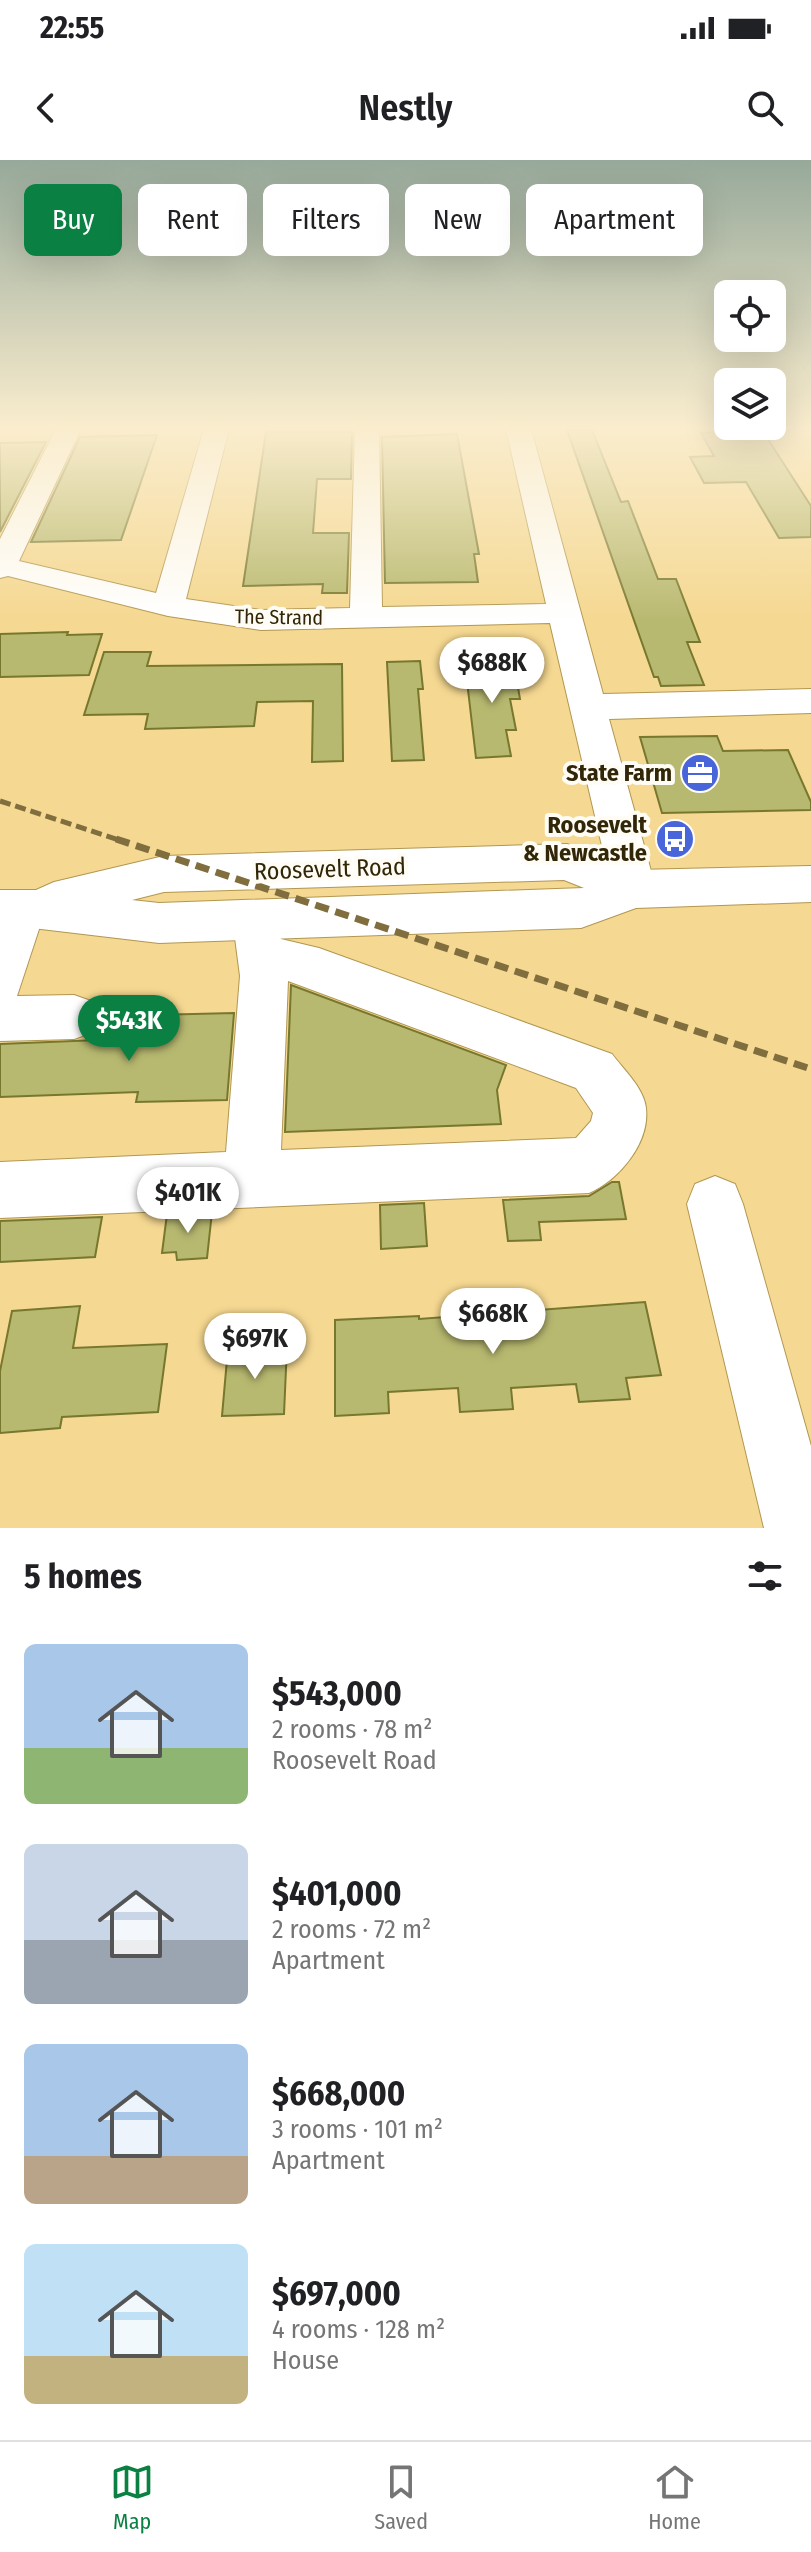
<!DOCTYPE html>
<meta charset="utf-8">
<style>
body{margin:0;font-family:"Fira Sans Condensed",sans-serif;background:#f2f2f2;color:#202124;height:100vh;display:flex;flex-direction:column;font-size:30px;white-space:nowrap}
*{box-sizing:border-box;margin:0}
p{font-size:26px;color:#757577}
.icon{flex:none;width:44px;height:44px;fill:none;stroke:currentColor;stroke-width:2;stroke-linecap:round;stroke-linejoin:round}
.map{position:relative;height:1368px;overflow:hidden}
.sheet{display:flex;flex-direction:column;background:#fff;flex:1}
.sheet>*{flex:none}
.guide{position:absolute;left:24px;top:24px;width:764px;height:72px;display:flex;gap:16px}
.fabs{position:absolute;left:714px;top:120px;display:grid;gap:16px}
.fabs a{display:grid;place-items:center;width:72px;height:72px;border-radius:12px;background:#fff;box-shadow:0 8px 32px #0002;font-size:40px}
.price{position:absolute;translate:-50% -68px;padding:0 18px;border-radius:28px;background:#fff;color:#222;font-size:26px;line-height:52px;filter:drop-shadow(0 2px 4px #0008)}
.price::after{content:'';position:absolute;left:50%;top:48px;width:24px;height:18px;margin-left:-12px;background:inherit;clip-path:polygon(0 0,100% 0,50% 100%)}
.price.current{background:#0b8043;color:#fff}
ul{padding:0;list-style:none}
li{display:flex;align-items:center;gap:24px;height:200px;padding:0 24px}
li span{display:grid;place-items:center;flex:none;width:224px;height:160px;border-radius:12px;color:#555}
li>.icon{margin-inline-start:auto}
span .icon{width:96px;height:96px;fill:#fffc;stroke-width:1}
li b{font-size:34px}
h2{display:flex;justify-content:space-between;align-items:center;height:96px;padding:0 24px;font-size:34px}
.tag{padding:0 28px;border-radius:12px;background:#fff;box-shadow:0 8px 32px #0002;font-size:28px;line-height:72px}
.tag.current{background:#0b8043;color:#fff}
.status{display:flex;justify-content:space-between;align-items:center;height:56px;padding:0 40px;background:#fff;direction:ltr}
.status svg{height:22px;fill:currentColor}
header{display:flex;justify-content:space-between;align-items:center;height:104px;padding:0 24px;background:#fff;font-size:36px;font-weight:600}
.tab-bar{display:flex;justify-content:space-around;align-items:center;height:112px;border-top:2px solid #e0e0e0;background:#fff;font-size:22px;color:#757577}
.tab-bar a{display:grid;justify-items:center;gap:4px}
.tab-bar .current{color:#0b8043}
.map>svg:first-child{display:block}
</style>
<div class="status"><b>22:55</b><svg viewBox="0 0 49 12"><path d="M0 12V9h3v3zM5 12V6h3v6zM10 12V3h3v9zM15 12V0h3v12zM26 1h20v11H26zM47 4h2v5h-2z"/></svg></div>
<header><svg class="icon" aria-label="back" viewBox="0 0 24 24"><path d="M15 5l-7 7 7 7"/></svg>Nestly<svg class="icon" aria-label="search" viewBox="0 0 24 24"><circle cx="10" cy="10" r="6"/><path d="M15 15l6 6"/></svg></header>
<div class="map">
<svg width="811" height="1368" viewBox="0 0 811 1368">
<rect width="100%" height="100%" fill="#f5d891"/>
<!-- building -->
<g fill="#b8b970" stroke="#77772e" stroke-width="2">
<polygon points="567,270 592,270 621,342 628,341 658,419 676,419 700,482 687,482 704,525 661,526 658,517 654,517"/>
<polygon points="722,270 762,270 811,346 811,377 779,378 746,322 704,323 690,297 714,296 701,273 723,272"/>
<polygon points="266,272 352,272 351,319 317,319 313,373 349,373 347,433 322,433 323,424 243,426"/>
<polygon points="457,274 479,394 474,394 478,422 385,423 382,277"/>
<polygon points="157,275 121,380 31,382 80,277"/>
<polygon points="46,282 0,372 0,283"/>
<polygon points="68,472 67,475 102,474 89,515 0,517 0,474"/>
<polygon points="104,492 151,492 147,506 342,504 343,601 312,602 313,541 257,542 254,566 145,569 148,554 84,555"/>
<polygon points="513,498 520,539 510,539 516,570 506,570 511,596 476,598 465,504 475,504 474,499"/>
<polygon points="420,501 423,529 418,529 424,600 392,601 387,502"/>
<polygon points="717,576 723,591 788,590 811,642 811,650 662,653 640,577"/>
<polygon points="291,825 506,905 497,930 501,964 285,972"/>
<polygon points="234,853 227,940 136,942 138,932 0,937 0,884 147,878 152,855"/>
<polygon points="612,1022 619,1022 626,1059 539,1062 541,1080 508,1081 503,1040 589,1036"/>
<polygon points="424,1043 427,1086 381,1089 380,1045"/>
<polygon points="212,1052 207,1098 177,1100 176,1092 162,1093 167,1054"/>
<polygon points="102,1057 95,1097 0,1102 0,1061"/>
<polygon points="645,1142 661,1215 626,1218 630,1239 579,1242 576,1224 511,1228 513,1249 460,1252 458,1228 388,1232 389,1253 335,1256 335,1160 419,1156 419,1159"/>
<polygon points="80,1146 73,1188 167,1184 158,1252 62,1257 60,1268 0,1273 0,1211 12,1151"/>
<polygon points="287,1186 284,1254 222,1256 228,1188"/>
</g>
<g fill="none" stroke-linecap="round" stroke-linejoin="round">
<!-- minor casing -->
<g stroke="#b29751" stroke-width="2">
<g id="minor">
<polygon points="56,269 81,269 19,401 156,433 204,269 229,269 186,439 261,450 350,448 355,269 379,269 382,447 546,444 506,269 531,269 603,534 811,529 811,553 609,559 656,729 650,742 634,747 618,742 612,729 550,463 261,470 168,456 8,416 0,418 0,379"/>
<polygon points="24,730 40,735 46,748 17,836 74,835 91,841 99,857 91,873 74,879 0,881 0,753 8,735"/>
<path d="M257,751L273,756L281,779L319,788L612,894C623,909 644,928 646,948C650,983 619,1020 589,1033L0,1058V1002L226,992L240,816L234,770L241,756ZM288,821L576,928L593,953L591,961L576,978L281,990Z"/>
<polygon points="715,1016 735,1024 743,1044 811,1286 811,1368 764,1368 687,1044 695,1024"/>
</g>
</g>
<!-- major casing -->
<g stroke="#b29751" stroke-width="2">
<path id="major" d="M567,684L636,710L811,706V742L636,748L581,768L159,783L24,767L0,768V730H36L54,722L164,696ZM564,720L584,728L159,743L132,740L164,732Z"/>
</g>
<!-- minor -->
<use href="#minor" fill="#fff" fill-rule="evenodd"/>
<!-- major -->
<use href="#major" fill="#fff" fill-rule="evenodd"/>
<!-- rail-far1 -->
<polyline stroke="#806e3e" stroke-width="5" stroke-dasharray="11 5" stroke-linecap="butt" points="0,641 122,681"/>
<!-- rail -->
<polyline stroke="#806e3e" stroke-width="7" stroke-dasharray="14 7" stroke-linecap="butt" points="116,679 811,909"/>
</g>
<!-- sky -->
<linearGradient id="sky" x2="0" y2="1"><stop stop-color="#97a99a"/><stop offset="0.58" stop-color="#faedce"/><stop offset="1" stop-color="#faedce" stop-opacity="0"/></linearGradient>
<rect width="811" height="461" fill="url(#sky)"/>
<!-- icons -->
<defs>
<g id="office-disc" transform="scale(2)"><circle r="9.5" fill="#4866da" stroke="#fffcf5"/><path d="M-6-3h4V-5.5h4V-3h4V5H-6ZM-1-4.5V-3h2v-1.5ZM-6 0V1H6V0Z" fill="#fff"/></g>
<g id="bus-disc" transform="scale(2)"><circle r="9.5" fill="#4866da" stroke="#fffcf5"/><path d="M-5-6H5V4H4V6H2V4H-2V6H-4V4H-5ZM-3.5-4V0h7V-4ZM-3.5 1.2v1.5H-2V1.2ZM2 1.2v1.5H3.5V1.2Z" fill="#fff"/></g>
</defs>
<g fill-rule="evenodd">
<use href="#office-disc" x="700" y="613"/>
<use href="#bus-disc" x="675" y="679"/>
</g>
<g text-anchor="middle" stroke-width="8" stroke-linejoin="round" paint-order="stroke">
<!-- far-street labels -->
<g font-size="20" fill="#312607" stroke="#fffcf5">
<text transform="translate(279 457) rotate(1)" y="7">The Strand</text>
</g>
<!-- poi labels -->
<g font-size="24" font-weight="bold" fill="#312607" stroke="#fffcf5" text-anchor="end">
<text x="672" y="621">State Farm</text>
<text x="647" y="673">Roosevelt<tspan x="647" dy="28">&amp; Newcastle</tspan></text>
</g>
<!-- street labels -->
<g font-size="24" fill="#312607" stroke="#fffcf5">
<text transform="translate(330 709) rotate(-2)" y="8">Roosevelt Road</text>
</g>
</g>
</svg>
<div class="fabs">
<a><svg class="icon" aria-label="locate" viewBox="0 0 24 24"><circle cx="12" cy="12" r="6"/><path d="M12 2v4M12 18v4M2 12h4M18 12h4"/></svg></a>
<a><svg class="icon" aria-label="layers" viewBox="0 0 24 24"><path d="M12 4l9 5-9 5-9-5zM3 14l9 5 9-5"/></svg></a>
</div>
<b class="price" style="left:492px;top:545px">$688K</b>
<b class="price current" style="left:129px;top:903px">$543K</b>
<b class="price" style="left:188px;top:1075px">$401K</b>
<b class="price" style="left:493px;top:1196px">$668K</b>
<b class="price" style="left:255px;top:1221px">$697K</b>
<div class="guide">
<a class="tag current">Buy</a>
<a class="tag">Rent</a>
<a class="tag">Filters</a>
<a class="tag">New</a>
<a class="tag">Apartment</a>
</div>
</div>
<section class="sheet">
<h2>5 homes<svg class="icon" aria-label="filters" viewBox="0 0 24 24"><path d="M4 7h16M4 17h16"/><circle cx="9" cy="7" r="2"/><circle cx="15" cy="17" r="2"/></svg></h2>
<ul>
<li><span style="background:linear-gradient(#a9c7e8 65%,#8fb573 0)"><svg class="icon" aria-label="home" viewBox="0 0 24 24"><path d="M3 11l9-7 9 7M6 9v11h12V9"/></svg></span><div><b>$543,000</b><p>2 rooms · 78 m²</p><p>Roosevelt Road</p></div></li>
<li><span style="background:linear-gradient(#c9d6e8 60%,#9aa5b1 0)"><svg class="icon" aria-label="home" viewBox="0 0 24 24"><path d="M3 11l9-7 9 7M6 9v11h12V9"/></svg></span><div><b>$401,000</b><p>2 rooms · 72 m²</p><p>Apartment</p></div></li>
<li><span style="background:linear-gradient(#a9c7e8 70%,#b9a48a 0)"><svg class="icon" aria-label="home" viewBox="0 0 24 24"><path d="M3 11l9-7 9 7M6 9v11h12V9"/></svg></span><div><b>$668,000</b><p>3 rooms · 101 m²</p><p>Apartment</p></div></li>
<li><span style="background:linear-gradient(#bfe0f5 70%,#c2b280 0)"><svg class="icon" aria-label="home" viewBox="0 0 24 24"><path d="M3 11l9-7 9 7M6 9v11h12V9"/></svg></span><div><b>$697,000</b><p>4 rooms · 128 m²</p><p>House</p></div></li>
</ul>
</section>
<nav class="tab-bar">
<a class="current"><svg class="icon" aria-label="map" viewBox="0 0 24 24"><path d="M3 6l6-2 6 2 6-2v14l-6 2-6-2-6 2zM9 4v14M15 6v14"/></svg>Map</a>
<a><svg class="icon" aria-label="saved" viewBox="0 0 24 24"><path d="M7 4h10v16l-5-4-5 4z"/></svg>Saved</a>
<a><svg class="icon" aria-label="home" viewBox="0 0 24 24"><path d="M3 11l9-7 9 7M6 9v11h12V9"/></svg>Home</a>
</nav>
